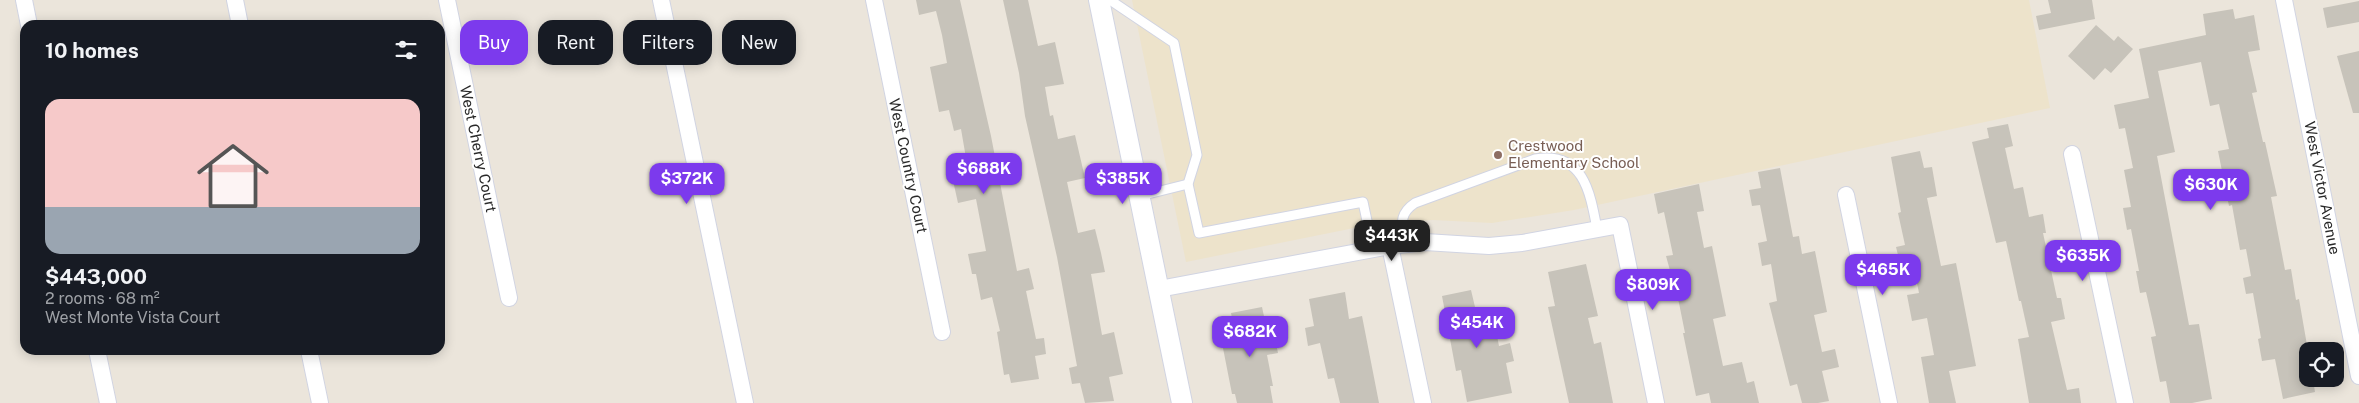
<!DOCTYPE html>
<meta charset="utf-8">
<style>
body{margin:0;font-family:"Public Sans",sans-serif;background:#20242c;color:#f1f3f6;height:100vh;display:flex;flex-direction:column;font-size:19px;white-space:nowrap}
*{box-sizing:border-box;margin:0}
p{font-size:16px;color:#9ea1a6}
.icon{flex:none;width:28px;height:28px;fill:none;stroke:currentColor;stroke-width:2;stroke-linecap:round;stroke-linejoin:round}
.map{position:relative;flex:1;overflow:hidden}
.sheet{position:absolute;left:20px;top:20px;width:425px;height:335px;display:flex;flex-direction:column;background:#171b24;border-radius:15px;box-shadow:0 2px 12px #0003}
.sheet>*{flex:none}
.top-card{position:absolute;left:460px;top:20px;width:475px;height:45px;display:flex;gap:10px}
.tools{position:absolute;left:2299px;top:342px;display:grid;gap:10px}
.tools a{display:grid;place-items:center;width:45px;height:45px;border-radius:10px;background:#171b24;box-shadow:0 2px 12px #0003;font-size:25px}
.price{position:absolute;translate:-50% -42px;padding:0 11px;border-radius:10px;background:#7c3aed;color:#fff;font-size:16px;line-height:32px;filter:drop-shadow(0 1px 2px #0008)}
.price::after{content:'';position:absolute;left:50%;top:30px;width:15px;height:11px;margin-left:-8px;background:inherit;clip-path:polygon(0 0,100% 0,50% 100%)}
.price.selected{background:#222;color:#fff}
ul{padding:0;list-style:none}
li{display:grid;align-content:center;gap:10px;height:265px;padding:0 25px}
li span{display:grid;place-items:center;height:155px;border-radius:15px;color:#555}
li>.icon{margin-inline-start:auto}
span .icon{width:90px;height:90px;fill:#fffc;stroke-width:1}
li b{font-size:21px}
h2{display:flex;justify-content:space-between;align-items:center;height:60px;padding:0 25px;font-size:21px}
.pill{padding:0 18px;border-radius:15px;background:#171b24;box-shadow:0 2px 12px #0003;font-size:18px;line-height:45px}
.pill.selected{background:#7c3aed;color:#fff}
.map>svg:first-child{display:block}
</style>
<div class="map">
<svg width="2359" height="403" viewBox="0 0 2359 403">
<rect width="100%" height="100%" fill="#ebe5db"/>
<!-- education -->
<polygon fill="#ede3cb" points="1132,0 2029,0 2050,108 1574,210 1492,223 1433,220 1374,224 1186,262"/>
<!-- building -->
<g fill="#c7c3ba">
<polygon points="916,0 960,0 991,136 1017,271 1029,268 1034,289 1026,291 1036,339 1044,338 1046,354 1035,356 1039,379 1011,383 1009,374 1004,375 997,332 1000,331 992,297 981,300 976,274 972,274 968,254 986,251 976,199 958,203 954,185 950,161 966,158 961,129 954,131 949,110 939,112 930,67 947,63 942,35 936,11 919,15"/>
<polygon points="1003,0 1028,0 1038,46 1055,42 1064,84 1045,87 1050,116 1053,115 1058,139 1075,135 1085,178 1067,182 1078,233 1095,229 1101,253 1105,272 1091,274 1102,335 1114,332 1123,374 1109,377 1114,401 1085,403 1080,383 1072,384 1069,368 1077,366 1057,257 1025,116 1019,73"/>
<polygon points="2048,0 2092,0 2095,19 2039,30 2036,16 2051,13"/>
<polygon points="2359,1 2359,22 2327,28 2323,8"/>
<polygon points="2233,9 2235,19 2254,15 2260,50 2248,52 2257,92 2252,93 2263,142 2265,142 2277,196 2271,197 2285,270 2291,269 2296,300 2299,299 2308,351 2308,379 2313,379 2315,392 2283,399 2275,359 2262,361 2258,339 2261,338 2253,293 2246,294 2243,278 2251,276 2246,249 2240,250 2232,205 2229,206 2218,151 2229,149 2219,104 2210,106 2201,62 2158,71 2175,152 2157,156 2189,325 2199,324 2212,399 2192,403 2170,403 2166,381 2160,382 2151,337 2156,336 2146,292 2140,293 2136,271 2139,271 2131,229 2127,230 2123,208 2131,207 2124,170 2133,168 2125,128 2119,129 2114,105 2149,98 2139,49 2206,35 2203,14"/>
<polygon points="2096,25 2114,41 2118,36 2133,49 2111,73 2105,68 2094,80 2068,56"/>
<polygon points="2359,51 2359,113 2353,113 2337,56"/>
<polygon points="2008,124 2013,146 2005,148 2014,189 2023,187 2029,217 2043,214 2046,233 2043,233 2057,298 2061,298 2065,319 2051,322 2067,390 2079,388 2081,403 2029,403 2018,339 2029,337 2021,301 2019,301 2006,241 1996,243 1972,142 1989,138 1987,128"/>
<polygon points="1920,151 1924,168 1932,167 1937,196 1927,198 1941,266 1956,263 1976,366 1949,371 1956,403 1929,403 1921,357 1934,355 1927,318 1912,321 1907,295 1919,293 1913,264 1901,267 1896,247 1905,245 1898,213 1901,212 1891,157"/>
<polygon points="1780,168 1793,237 1799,236 1802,254 1815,251 1827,312 1814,315 1822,352 1835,349 1839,367 1822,371 1829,401 1818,403 1802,403 1797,384 1790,386 1769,303 1777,301 1771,264 1762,266 1758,243 1767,241 1760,205 1752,206 1749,190 1761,188 1758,172"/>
<polygon points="1699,184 1704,211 1697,212 1704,248 1712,246 1726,316 1713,319 1723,366 1742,362 1747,383 1754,381 1759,403 1711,403 1709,393 1696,396 1683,333 1685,333 1679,303 1666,256 1673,255 1664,212 1658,214 1654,194"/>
<polygon points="1586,264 1598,316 1588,318 1594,344 1601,342 1613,403 1569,403 1548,307 1555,306 1548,272"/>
<polygon points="1471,290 1479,324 1494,321 1499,346 1510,343 1514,361 1506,363 1512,393 1467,402 1461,370 1456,371 1442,296"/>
<polygon points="1345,292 1349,319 1362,316 1379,403 1340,403 1334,378 1328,379 1320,343 1308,346 1305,328 1314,326 1309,299"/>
<polygon points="1262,307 1268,335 1274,334 1278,353 1267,355 1273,386 1270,386 1273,403 1237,403 1235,394 1232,394 1222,343 1236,340 1231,313"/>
</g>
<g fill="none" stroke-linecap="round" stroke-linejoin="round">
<!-- service casing -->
<g stroke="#d1d4e2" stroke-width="11">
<g id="service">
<polyline points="1110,0 1174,43 1197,155 1188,184 1199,233 1363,202 1373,249"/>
<polyline points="1140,196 1188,184"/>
<path d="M1405,244C1403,226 1397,215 1415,203L1535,159C1583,151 1590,191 1597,229"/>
</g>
</g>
<!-- minor casing -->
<g stroke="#d1d4e2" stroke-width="18">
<g id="minor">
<polyline points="24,0 29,25"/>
<polyline points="235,0 240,25"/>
<polyline points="447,0 509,298"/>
<polyline points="661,0 745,403"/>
<polyline points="874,0 942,332"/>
<polyline points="2284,0 2359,376"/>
<polyline points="2072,154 2125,403"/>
<polyline points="1846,195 1889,403"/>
<polyline points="1390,246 1423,403"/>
<polyline points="1159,289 1390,246 1425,242 1489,246 1522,243 1620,225 1656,403"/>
<polyline points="97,350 108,403"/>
<polyline points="309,350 320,403"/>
</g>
</g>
<!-- tertiary casing -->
<g stroke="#d1d4e2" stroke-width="22">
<polyline id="tertiary" points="1099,0 1182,403"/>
</g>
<!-- service -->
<use href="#service" stroke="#fff" stroke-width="9"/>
<!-- minor -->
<use href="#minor" stroke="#fff" stroke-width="16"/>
<!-- tertiary -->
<use href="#tertiary" stroke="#fff" stroke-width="20"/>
</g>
<!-- markers -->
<circle fill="#8d6e63" stroke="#fff" stroke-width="2" cx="1498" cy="155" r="5"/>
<g text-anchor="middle" stroke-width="4" stroke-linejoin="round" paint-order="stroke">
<!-- education labels -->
<g font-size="15" fill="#785e54" stroke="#fff" text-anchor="start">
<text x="1508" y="151">Crestwood<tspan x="1508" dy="17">Elementary School</tspan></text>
</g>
<!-- street labels -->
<g font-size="15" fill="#292929" stroke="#fff">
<text transform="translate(478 149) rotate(78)" y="5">West Cherry Court</text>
<text transform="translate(908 166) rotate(78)" y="5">West Country Court</text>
<text transform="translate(2322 188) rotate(79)" y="5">West Victor Avenue</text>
</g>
</g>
</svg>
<div class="tools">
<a><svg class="icon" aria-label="locate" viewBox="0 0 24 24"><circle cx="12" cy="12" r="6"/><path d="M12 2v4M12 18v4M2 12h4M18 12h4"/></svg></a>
</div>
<b class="price" style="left:984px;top:195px">$688K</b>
<b class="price" style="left:687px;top:205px">$372K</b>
<b class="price" style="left:1123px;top:205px">$385K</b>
<b class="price" style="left:2211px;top:211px">$630K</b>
<b class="price selected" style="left:1392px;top:262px">$443K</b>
<b class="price" style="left:2083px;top:282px">$635K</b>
<b class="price" style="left:1883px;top:296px">$465K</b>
<b class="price" style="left:1653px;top:311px">$809K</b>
<b class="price" style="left:1477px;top:349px">$454K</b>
<b class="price" style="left:1250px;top:358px">$682K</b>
<div class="top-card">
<a class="pill selected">Buy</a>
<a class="pill">Rent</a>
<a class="pill">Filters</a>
<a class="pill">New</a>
</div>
<section class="sheet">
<h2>10 homes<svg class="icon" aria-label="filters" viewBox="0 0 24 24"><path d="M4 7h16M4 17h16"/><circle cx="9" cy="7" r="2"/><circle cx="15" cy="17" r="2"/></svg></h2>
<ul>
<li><span style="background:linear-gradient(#f6c9c9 70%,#9aa5b1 0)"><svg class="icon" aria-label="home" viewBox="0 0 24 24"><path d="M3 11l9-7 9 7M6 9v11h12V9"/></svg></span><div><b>$443,000</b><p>2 rooms · 68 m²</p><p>West Monte Vista Court</p></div></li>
</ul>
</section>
</div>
